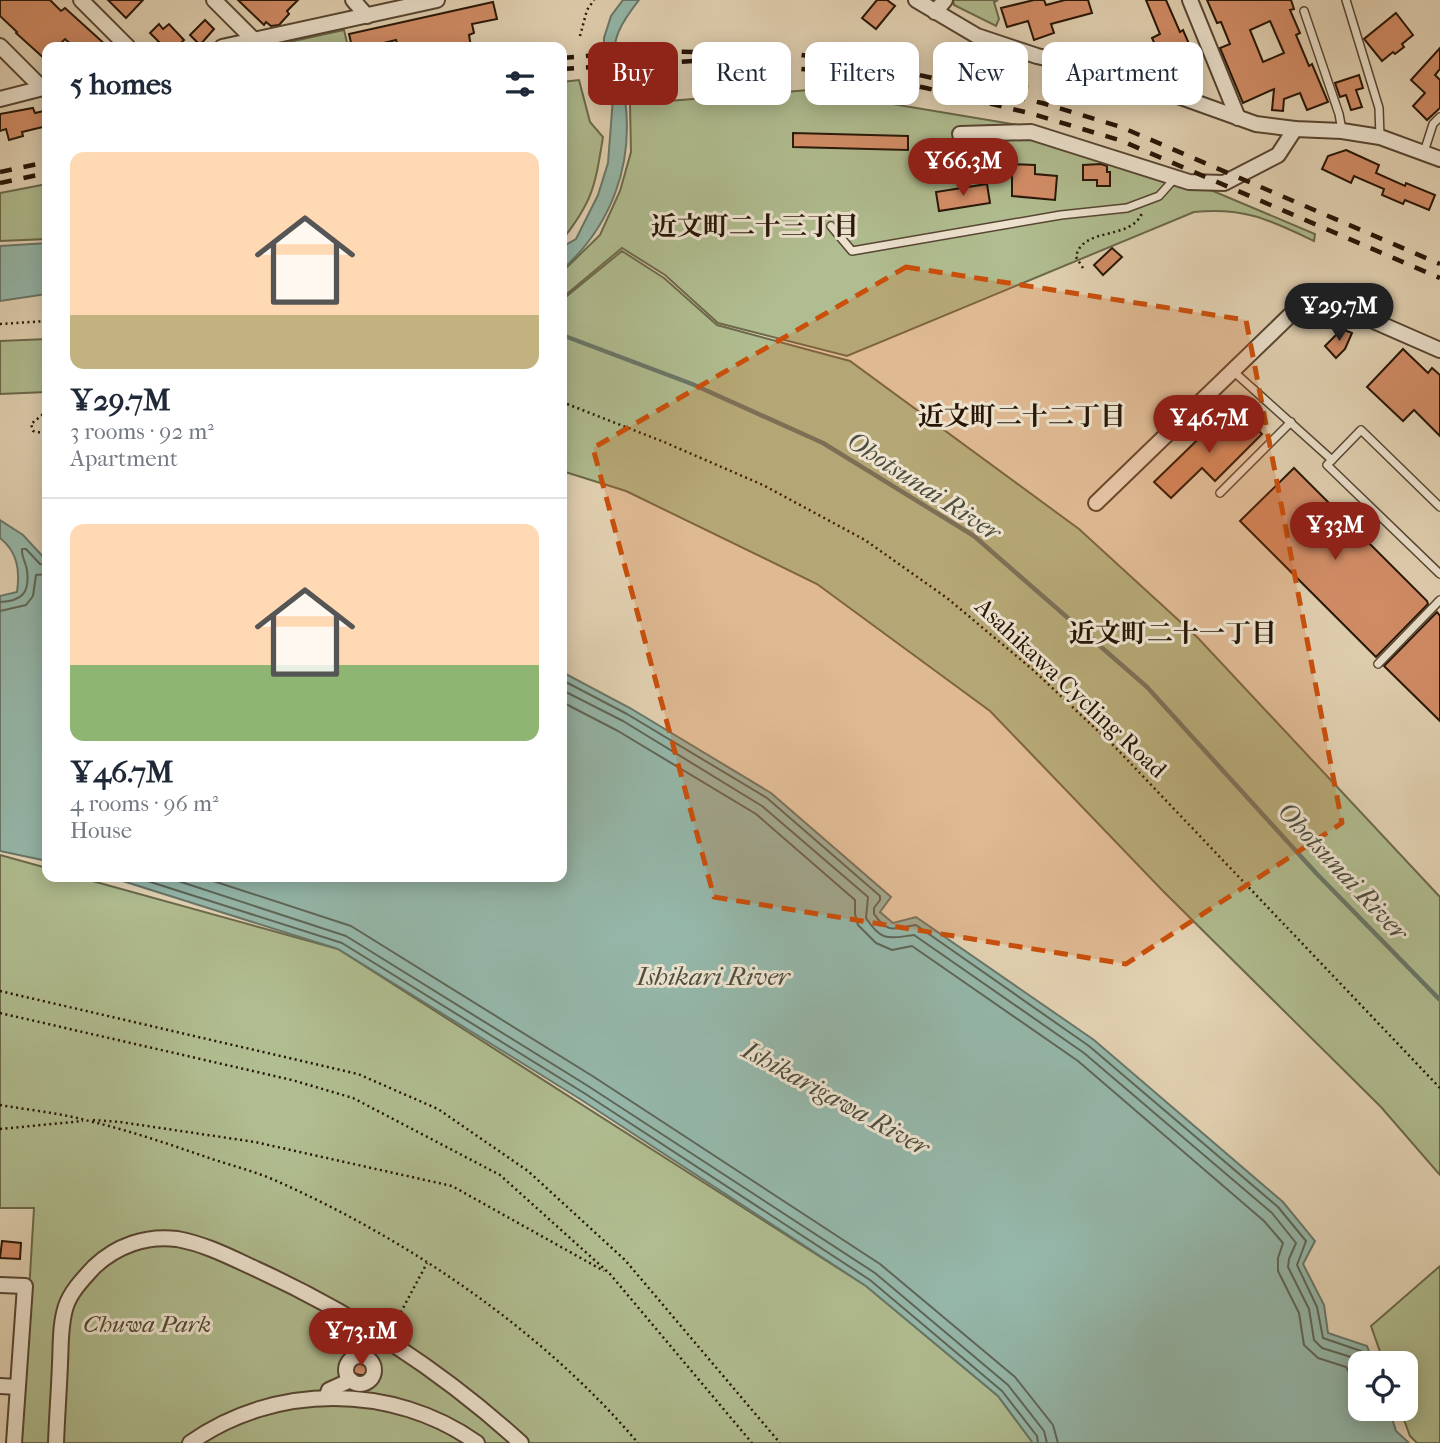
<!DOCTYPE html>
<meta charset="utf-8">
<style>
body{margin:0;font-family:"IM FELL French Canon","Noto Serif JP",serif;background:#f6f6f7;color:#1f2937;height:100vh;display:flex;flex-direction:column;font-size:26px;white-space:nowrap}
*{box-sizing:border-box;margin:0}
p{font-size:23px;color:#747a83}
.icon{flex:none;width:38px;height:38px;fill:none;stroke:currentColor;stroke-width:2;stroke-linecap:round;stroke-linejoin:round}
.map{position:relative;flex:1;overflow:hidden}
.side{position:absolute;left:42px;top:42px;width:525px;height:840px;display:flex;flex-direction:column;background:#fff;border-radius:14px;box-shadow:0 4px 18px #0003}
.side>*{flex:none}
.hud{position:absolute;left:588px;top:42px;width:665px;height:63px;display:flex;gap:14px}
.tools{position:absolute;left:1348px;top:1351px;display:grid;gap:14px}
.tools a{display:grid;place-items:center;width:70px;height:70px;border-radius:14px;background:#fff;box-shadow:0 4px 18px #0003;font-size:35px}
.price{position:absolute;translate:-50% -60px;padding:0 16px;border-radius:24px;background:#8f2418;color:#fff;font-size:23px;line-height:46px;filter:drop-shadow(0 2px 4px #0008)}
.price::after{content:'';position:absolute;left:50%;top:42px;width:21px;height:16px;margin-left:-10px;background:inherit;clip-path:polygon(0 0,100% 0,50% 100%)}
.price.selected{background:#222;color:#fff}
ul{padding:0;list-style:none}
li{display:grid;align-content:center;gap:14px;height:371px;padding:0 28px}
li+li{border-top:2px solid #e0e1e3}
li span{display:grid;place-items:center;height:217px;border-radius:14px;color:#555}
li>.icon{margin-inline-start:auto}
span .icon{width:126px;height:126px;fill:#fffc;stroke-width:1}
li b{font-size:30px}
h2{display:flex;justify-content:space-between;align-items:center;height:84px;padding:0 28px;font-size:30px}
.pill{padding:0 24px;border-radius:14px;background:#fff;box-shadow:0 4px 18px #0003;font-size:24px;line-height:63px}
.pill.selected{background:#8f2418;color:#fff}
.map>svg:first-child{display:block}
</style>
<div class="map">
<svg width="1440" height="1443" viewBox="0 0 1440 1443">
<rect width="100%" height="100%" fill="#e4d4b5"/>
<filter id="stains"><feTurbulence type="fractalNoise" baseFrequency=".00286" numOctaves="4"/><feColorMatrix values="0 0 0 0 .2 0 0 0 0 .09 0 0 0 0 .02 0 0 0 .5 -.17"/></filter>
<radialGradient id="worn" r=".72"><stop offset=".6" stop-color="#630" stop-opacity="0"/><stop offset="1" stop-color="#630" stop-opacity=".3"/></radialGradient>
<!-- green -->
<g fill="#b0bd90" stroke="#6b694b" stroke-width="2">
<polygon points="953,0 998,0 994,2 999,19 996,26 954,5"/>
<polygon points="344,30 348,47 266,47"/>
<path d="M579,80L590,122L603,137C595,186 593,201 562,240V82Z"/>
<path d="M809,90L1018,125L1137,159L1315,234L1314,241C1270,220 1245,207 1194,212L847,356L718,323L665,275L622,248L562,298V272L600,235L620,191L631,152L630,104Z"/>
<polygon points="47,184 47,239 0,241 0,193"/>
<polygon points="622,251 664,278 717,325 850,361 1079,529 1198,638 1440,897 1440,1175 1381,1107 1163,891 990,711 817,584 626,491 562,471 562,300"/>
<polygon points="47,339 47,392 0,394 0,341"/>
<polygon points="0,855 47,868 47,877 78,877 338,949 866,1286 998,1396 1033,1443 20,1443 34,1208 0,1208"/>
<polygon points="1440,1266 1440,1443 1417,1443 1410,1436 1400,1409 1405,1409 1405,1363 1384,1363 1371,1326"/>
</g>
<!-- water -->
<g fill="#95b8ab" stroke="#697769" stroke-width="2">
<path d="M623,0H639C622,22 610,39 615,68C617,79 623,89 625,99C634,165 611,226 562,270V247L576,239L598,195L608,163L613,98L604,73V38L611,16Z"/>
<polygon points="47,243 47,294 0,301 0,246"/>
<path d="M0,520L23,535L47,561V861L0,851V596L17,592C20,571 18,552 0,538Z"/>
<polygon points="562,672 630,708 771,793 891,897 880,912 893,923 916,917 1094,1040 1283,1202 1315,1241 1303,1264 1324,1305 1328,1333 1367,1346 1373,1363 1360,1363 1360,1409 1389,1409 1396,1431 1409,1443 1033,1443 998,1396 866,1286 580,1099 338,949 110,877 562,877"/>
</g>
<g fill="none" stroke-linecap="round" stroke-linejoin="round">
<!-- shore -->
<g stroke="#5e6658" stroke-width="2">
<path d="M0,602C22,601 30,593 27,570C26,562 21,557 22,549H26L40,564L47,565"/>
<polyline points="0,611 26,605 33,596 36,575 47,574"/>
<path d="M562,680L627,714L767,798L880,896V900L874,908V914C889,935 894,928 916,925L1089,1046L1278,1207L1306,1241L1297,1265L1317,1307L1323,1338L1361,1351L1366,1363"/>
<path d="M562,690L623,721L762,806L868,897L866,918C882,943 890,938 914,935L1084,1053L1272,1213L1296,1243L1289,1259L1288,1267L1309,1309L1314,1340L1322,1348L1354,1358L1360,1371"/>
<polyline points="562,702 618,731 756,814 855,900 855,914 858,925 876,943 892,950 912,946 1078,1061 1264,1221 1283,1243 1278,1258 1278,1271 1299,1313 1304,1345 1318,1358 1346,1367 1353,1379 1360,1385"/>
<polyline points="135,877 342,943 584,1093 870,1280 1002,1391 1037,1436 1038,1443"/>
<polyline points="166,877 346,936 588,1086 875,1273 1008,1385 1044,1431 1047,1443"/>
<polyline points="201,877 351,926 594,1077 880,1264 1015,1377 1053,1425 1058,1443"/>
</g>
<!-- stream -->
<polyline stroke="#697769" stroke-width="4.5" points="562,335 692,384 823,443 974,536 1147,687 1316,873 1440,1000"/>
</g>
<!-- building -->
<g fill="#d48e68" stroke="#261506" stroke-width="2" fill-rule="evenodd">
<polygon points="0,0 50,0 61,11 65,8 108,47 74,47 65,39 57,47 47,47 47,61 16,33 17,32 0,16"/>
<polygon points="108,0 143,0 126,18"/>
<polygon points="238,0 298,0 287,11 289,14 279,25 271,26 266,22 264,25"/>
<polygon points="877,0 887,0 895,6 876,29 862,18"/>
<polygon points="1034,0 1044,0 1046,5 1065,0 1088,0 1092,13 1051,24 1054,33 1034,40 1028,21 1007,27 1001,8"/>
<polygon points="1146,0 1166,0 1180,32 1183,30 1199,67 1179,76 1167,49 1147,57 1146,62 1128,56 1133,43 1158,51 1152,38 1160,34"/>
<path d="M1207,0H1291L1294,9L1290,10L1300,33L1296,35L1309,66L1312,64L1328,102L1307,110L1300,93L1284,99L1283,111L1272,110L1274,89L1243,103L1220,48L1230,44L1221,22L1217,23ZM1270,21L1284,53L1263,62L1250,30Z"/>
<polygon points="493,2 497,19 472,24 474,33 469,35 471,47 398,47 396,40 368,47 352,47 349,34"/>
<polygon points="1396,13 1413,35 1402,44 1404,47 1395,54 1393,52 1382,61 1364,39"/>
<polygon points="205,20 214,29 200,45 190,35"/>
<polygon points="159,24 163,29 169,24 184,40 177,47 164,47 150,33"/>
<polygon points="1440,48 1440,69 1435,75 1440,80 1440,108 1427,120 1413,106 1425,93 1411,80"/>
<polygon points="1359,75 1363,88 1356,90 1362,107 1351,110 1346,95 1340,97 1335,83"/>
<polygon points="33,108 35,113 44,111 47,126 22,132 23,136 9,140 6,129 0,131 0,114"/>
<polygon points="793,133 908,136 908,150 793,147"/>
<polygon points="1346,150 1379,165 1376,173 1405,186 1406,183 1435,195 1429,210 1405,200 1403,204 1382,195 1384,189 1354,176 1351,183 1322,169 1328,156"/>
<polygon points="1012,164 1035,165 1035,174 1057,176 1055,200 1012,196"/>
<polygon points="1101,164 1107,166 1107,172 1110,172 1110,186 1097,186 1097,180 1083,180 1083,165"/>
<polygon points="987,184 990,203 939,211 936,192"/>
<polygon points="1112,248 1122,257 1103,275 1094,265"/>
<polygon points="1342,329 1352,333 1345,349 1336,358 1325,346"/>
<polygon points="1403,349 1428,373 1432,368 1440,375 1440,436 1414,410 1403,421 1367,387"/>
<polygon points="1221,417 1235,432 1247,419 1262,434 1215,481 1202,468 1171,498 1154,482"/>
<polygon points="1294,468 1427,601 1428,604 1376,657 1240,521"/>
<polygon points="1437,612 1440,616 1440,721 1384,666"/>
<polygon points="2,1241 21,1243 20,1259 0,1258"/>
<polygon points="358,1360 365,1360 369,1363 371,1375 359,1375 349,1371 349,1366"/>
</g>
<g fill="none" stroke-linecap="round" stroke-linejoin="round">
<!-- lane casing -->
<g stroke="#564532" stroke-width="10">
<g id="lane">
<polyline points="1346,0 1379,108 1380,137"/>
<polyline points="1304,11 1339,114 1342,130"/>
<polyline points="1424,152 1433,124 1440,117"/>
<polyline points="831,226 852,251 1061,215 1127,208 1159,196 1175,178"/>
<polyline points="1233,371 1332,460"/>
<polyline points="1220,493 1291,422"/>
<polyline points="1440,507 1361,430 1327,465 1440,574"/>
<polyline points="1378,664 1440,600"/>
</g>
</g>
<!-- street casing -->
<g stroke="#564532" stroke-width="18">
<g id="street">
<polyline points="81,0 128,47"/>
<polyline points="214,0 254,40"/>
<polyline points="353,0 367,16"/>
<polyline points="916,0 977,36 1037,56 1122,76 1256,124 1295,129 1342,131 1380,137 1440,159"/>
<polyline points="1190,0 1238,118"/>
<polyline points="935,12 945,0"/>
<polyline points="0,46 42,88"/>
<polyline points="222,47 437,0"/>
<polyline points="0,99 47,87"/>
<polyline points="960,134 1031,132 1189,182 1224,183 1278,155 1295,129"/>
<polyline points="1096,503 1312,294 1440,350"/>
<polyline points="0,1285 25,1286 14,1443"/>
<circle cx="360" cy="1370" r="14"/>
<polyline points="0,1386 17,1387"/>
<polyline points="326,1398 329,1390 351,1380"/>
<path d="M56,1443C57,1416 59,1390 60,1363C61,1344 60,1324 66,1306C71,1291 84,1278 94,1267C116,1246 146,1235 177,1239C205,1244 230,1257 256,1269C352,1313 442,1371 521,1443"/>
<path d="M190,1443C274,1383 393,1383 477,1443"/>
</g>
</g>
<!-- path -->
<g stroke="#261506" stroke-width="2.5" stroke-dasharray="2 3.5" stroke-linecap="butt">
<polyline points="580,36 587,10 594,0"/>
<path d="M1083,268L1076,257C1082,226 1131,241 1142,213"/>
<polyline points="0,324 47,321"/>
<polyline points="562,402 664,442 763,485 865,540 947,598 1032,669 1115,747 1440,1088"/>
<polyline points="47,411 31,424 33,431 47,434"/>
<polyline points="0,991 358,1074 438,1109 528,1171 625,1260 780,1443"/>
<polyline points="0,1013 292,1080 353,1098 500,1175 610,1274 752,1443"/>
<path d="M0,1105C29,1110 60,1113 89,1121C132,1131 174,1146 215,1160C237,1167 260,1173 281,1183C412,1242 544,1332 638,1443"/>
<polyline points="93,1120 120,1122 255,1142 452,1186 604,1271"/>
<polyline points="0,1129 83,1121"/>
<polyline points="393,1327 427,1263"/>
</g>
<!-- lane -->
<use href="#lane" stroke="#ede3cf" stroke-width="7"/>
<!-- street -->
<use href="#street" stroke="#ede3cf" stroke-width="14"/>
<!-- rail -->
<g stroke="#261506" stroke-width="4.5" stroke-dasharray="12 12" stroke-linecap="butt">
<polyline points="846,51 905,61"/>
<polyline points="562,58 645,51 795,54 893,69 1042,103 1121,127 1440,264"/>
<polyline points="562,69 693,61 741,63 863,75 926,88 1033,114 1122,141 1440,278"/>
<polyline points="1000,82 1028,88"/>
<polyline points="0,172 47,162"/>
<polyline points="0,183 47,173"/>
</g>
</g>
<!-- marked area -->
<path fill="#cb4f0b" fill-opacity="0.2" stroke="#cb4f0b" stroke-width="5" stroke-dasharray="14 9" stroke-linejoin="round" d="M906,267L1246,320L1342,823L1126,964L714,897L593,448Z"/>
<g text-anchor="middle" stroke-width="6" stroke-linejoin="round" paint-order="stroke">
<!-- street labels -->
<g font-size="24" fill="#261506" stroke="#ede3cf">
<text transform="translate(1071 688) rotate(43)" y="8">Asahikawa Cycling Road</text>
</g>
<!-- park labels -->
<g font-size="24" font-style="italic" fill="#4f472f" stroke="#ede3cf">
<text x="147" y="1332">Chuwa Park</text>
</g>
<!-- neighbourhood labels -->
<g font-size="26" font-weight="bold" fill="#261506" stroke="#ede3cf">
<text x="755" y="235">近文町二十三丁目</text>
<text x="1022" y="425">近文町二十二丁目</text>
<text x="1173" y="642">近文町二十一丁目</text>
</g>
<!-- water labels -->
<g font-size="26" font-style="italic" fill="#4d4e40" stroke="#ede3cf">
<text transform="translate(924 486) rotate(33)" y="9">Ohotsunai River</text>
<text transform="translate(1343 871) rotate(47)" y="9">Ohotsunai River</text>
<text x="713" y="985">Ishikari River</text>
<text transform="translate(836 1098) rotate(29)" y="9">Ishikarigawa River</text>
</g>
</g>
<rect width="100%" height="100%" filter="url(#stains)"/>
<rect width="100%" height="100%" fill="url(#worn)"/>
</svg>
<div class="tools">
<a><svg class="icon" aria-label="locate" viewBox="0 0 24 24"><circle cx="12" cy="12" r="6"/><path d="M12 2v4M12 18v4M2 12h4M18 12h4"/></svg></a>
</div>
<b class="price" style="left:963px;top:198px">¥66.3M</b>
<b class="price selected" style="left:1339px;top:343px">¥29.7M</b>
<b class="price" style="left:1209px;top:455px">¥46.7M</b>
<b class="price" style="left:1335px;top:562px">¥33M</b>
<b class="price" style="left:361px;top:1368px">¥73.1M</b>
<div class="hud">
<a class="pill selected">Buy</a>
<a class="pill">Rent</a>
<a class="pill">Filters</a>
<a class="pill">New</a>
<a class="pill">Apartment</a>
</div>
<section class="side">
<h2>5 homes<svg class="icon" aria-label="filters" viewBox="0 0 24 24"><path d="M4 7h16M4 17h16"/><circle cx="9" cy="7" r="2"/><circle cx="15" cy="17" r="2"/></svg></h2>
<ul>
<li><span style="background:linear-gradient(#ffd9b3 75%,#c2b280 0)"><svg class="icon" aria-label="home" viewBox="0 0 24 24"><path d="M3 11l9-7 9 7M6 9v11h12V9"/></svg></span><div><b>¥29.7M</b><p>3 rooms · 92 m²</p><p>Apartment</p></div></li>
<li><span style="background:linear-gradient(#ffd9b3 65%,#8fb573 0)"><svg class="icon" aria-label="home" viewBox="0 0 24 24"><path d="M3 11l9-7 9 7M6 9v11h12V9"/></svg></span><div><b>¥46.7M</b><p>4 rooms · 96 m²</p><p>House</p></div></li>
</ul>
</section>
</div>
